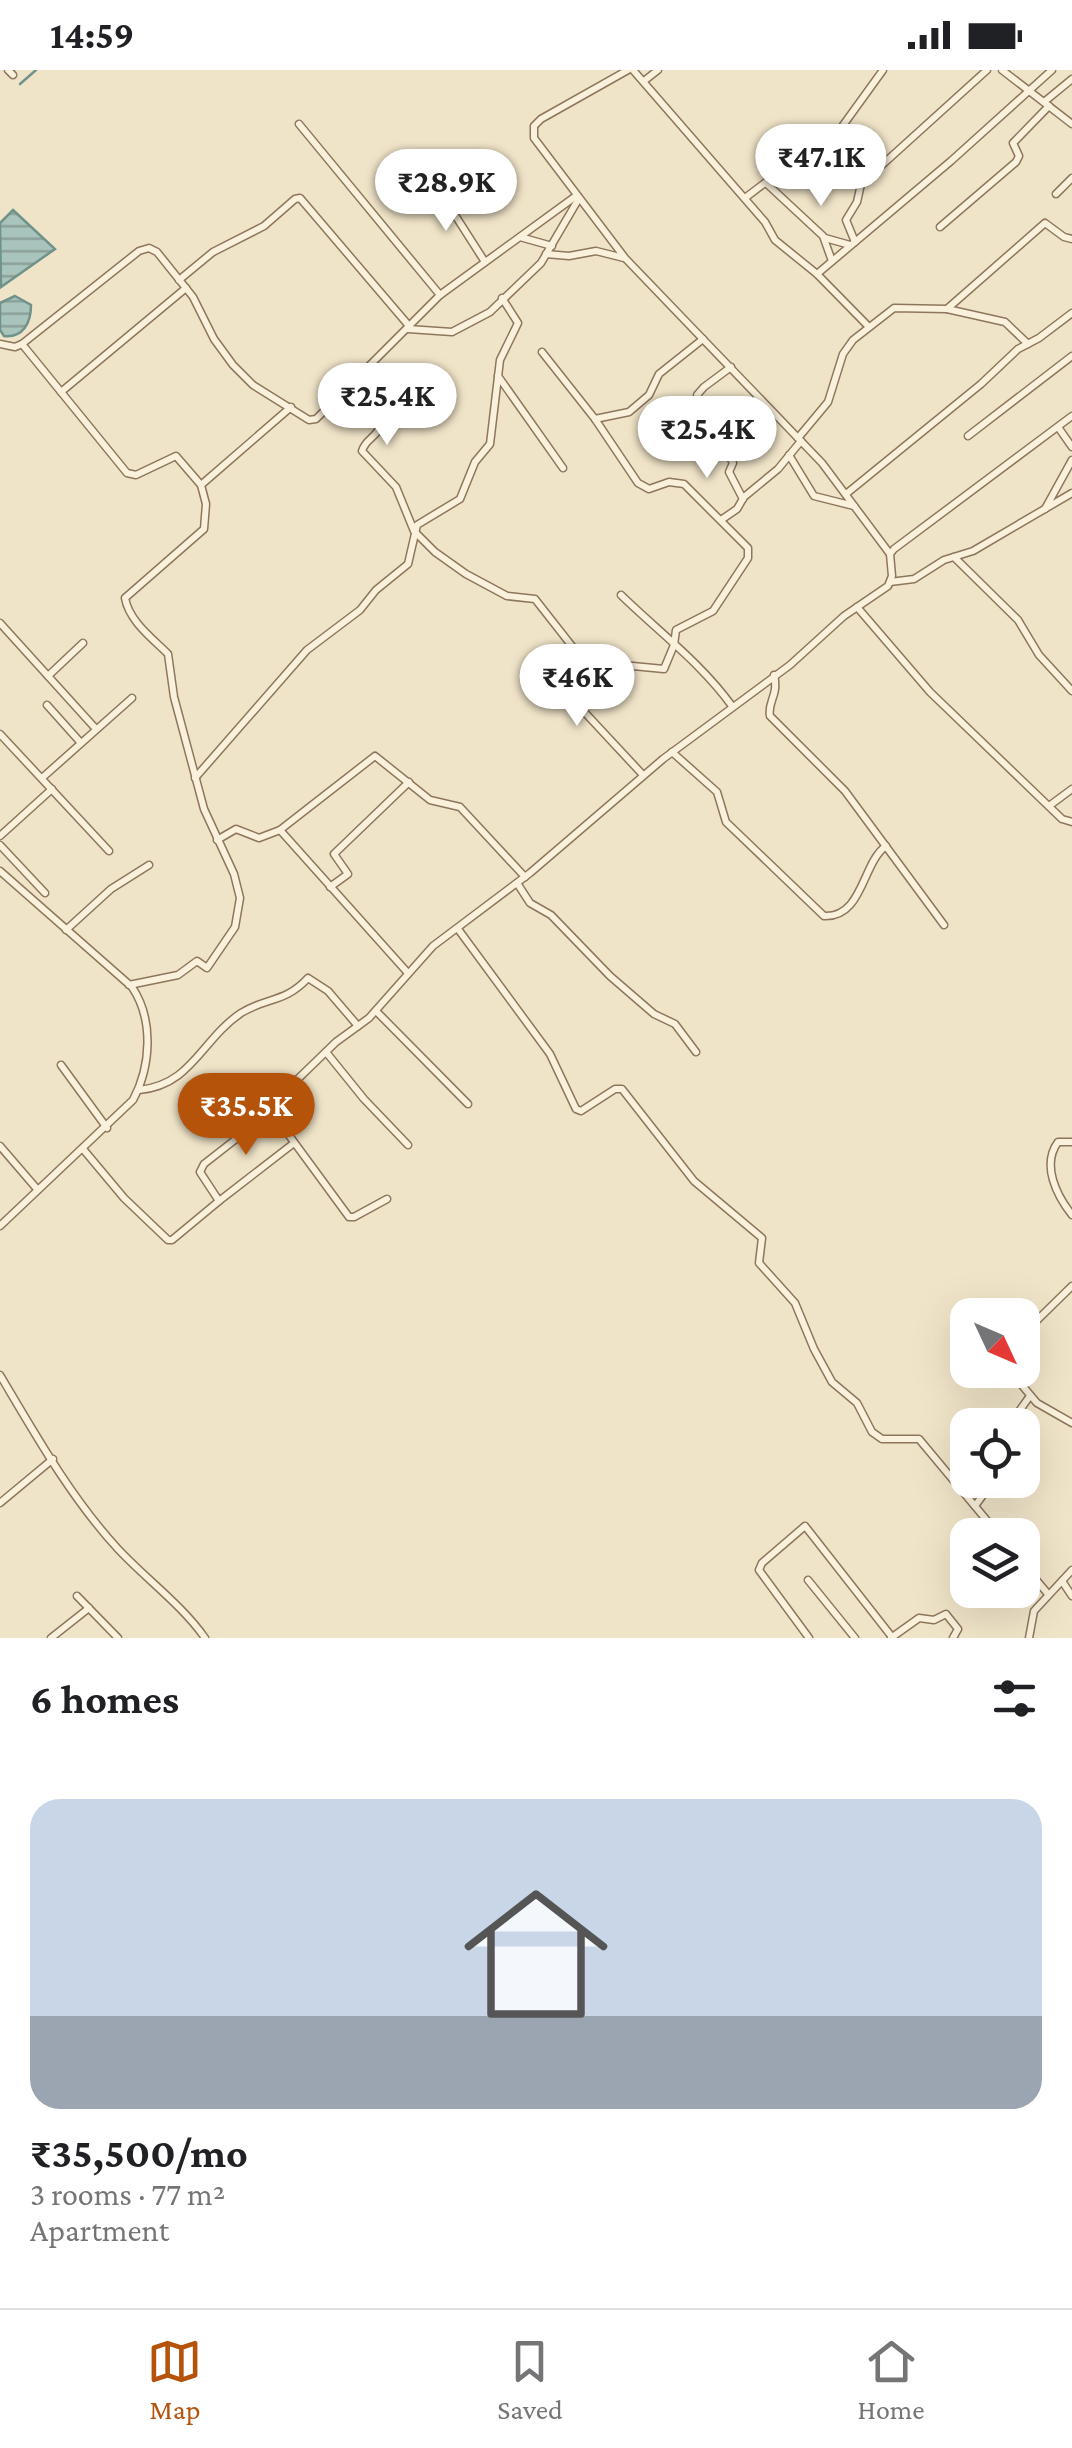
<!DOCTYPE html>
<meta charset="utf-8">
<style>
body{margin:0;font-family:"Crimson Pro",serif;background:#f6f6f6;color:#202124;height:100vh;display:flex;flex-direction:column;font-size:38px;white-space:nowrap}
*{box-sizing:border-box;margin:0}
p{font-size:32px;color:#757577}
.icon{flex:none;width:55px;height:55px;fill:none;stroke:currentColor;stroke-width:2;stroke-linecap:round;stroke-linejoin:round}
.map{position:relative;height:1568px;overflow:hidden}
.details{display:flex;flex-direction:column;background:#fff;flex:1}
.details>*{flex:none}
.needle{width:65px;rotate:134deg}
.buttons{position:absolute;left:950px;top:1228px;display:grid;gap:20px}
.buttons a{display:grid;place-items:center;width:90px;height:90px;border-radius:20px;background:#fff;box-shadow:0 10px 40px #0002;font-size:50px}
.price{position:absolute;translate:-50% -85px;padding:0 22px;border-radius:35px;background:#fff;color:#222;font-size:32px;line-height:65px;filter:drop-shadow(0 2px 5px #0008)}
.price::after{content:'';position:absolute;left:50%;top:60px;width:30px;height:22px;margin-left:-15px;background:inherit;clip-path:polygon(0 0,100% 0,50% 100%)}
.price.active{background:#b45309;color:#fff}
ul{padding:0;list-style:none}
li{display:grid;align-content:center;gap:20px;height:530px;padding:0 30px}
li span{display:grid;place-items:center;height:310px;border-radius:30px;color:#555}
li>.icon{margin-inline-start:auto}
span .icon{width:180px;height:180px;fill:#fffc;stroke-width:1}
li b{font-size:42px}
h2{display:flex;justify-content:space-between;align-items:center;height:120px;padding:0 30px;font-size:42px}
.status{display:flex;justify-content:space-between;align-items:center;height:70px;padding:0 50px;background:#fff;direction:ltr}
.status svg{height:28px;fill:currentColor}
.tab-bar{display:flex;justify-content:space-around;align-items:center;height:140px;border-top:2px solid #e0e0e0;background:#fff;font-size:28px;color:#757577}
.tab-bar a{display:grid;justify-items:center;gap:5px}
.tab-bar .active{color:#b45309}
.map>svg:first-child{display:block}
</style>
<div class="status"><b>14:59</b><svg viewBox="0 0 49 12"><path d="M0 12V9h3v3zM5 12V6h3v6zM10 12V3h3v9zM15 12V0h3v12zM26 1h20v11H26zM47 4h2v5h-2z"/></svg></div>
<div class="map">
<svg width="1072" height="1568" viewBox="0 0 1072 1568">
<defs>
<pattern id="water-rules" width="6" height="5" patternUnits="userSpaceOnUse" patternTransform="scale(2.5)"><rect width="6" height="5" fill="#a9c4bc"/><path d="M0 2.5h6" fill="none" stroke="#8ba098"/></pattern>
</defs>
<rect width="100%" height="100%" fill="#f0e4c8"/>
<!-- water -->
<g fill="url(#water-rules)" stroke="#6f938a" stroke-width="2.5">
<polygon points="13,140 55,179 1,217 0,153"/>
<path d="M15,226L31,235C31,253 23,268 4,266L0,260V233Z"/>
</g>
<g fill="none" stroke-linecap="round" stroke-linejoin="round">
<!-- stream -->
<polyline stroke="#6f938a" stroke-width="2.5" points="20,14 36,0"/>
<!-- minor casing -->
<g stroke="#8d765c" stroke-width="9">
<g id="minor">
<polyline points="8,0 13,5"/>
<polyline points="628,0 541,49 534,56 534,68 625,188 822,393 890,484"/>
<polyline points="633,0 765,152 775,170 817,204 869,257"/>
<polyline points="1002,0 1072,54"/>
<polyline points="644,11 658,0"/>
<polyline points="1044,32 1072,9"/>
<polyline points="299,54 440,225"/>
<polyline points="766,113 823,166 832,191"/>
<polyline points="437,117 485,192"/>
<polyline points="1056,124 1072,108"/>
<polyline points="745,128 778,103 823,83 883,0"/>
<polyline points="940,157 1016,92 1019,86 1013,73 1049,36"/>
<polyline points="520,167 552,176"/>
<polyline points="825,168 850,175"/>
<polyline points="855,172 846,150 857,132 861,114 987,0"/>
<polyline points="546,184 569,186 596,181 624,188"/>
<polyline points="817,204 951,91 1052,0"/>
<polyline points="179,210 213,182 264,156 295,129 300,128 410,257"/>
<polyline points="947,239 1005,252 1028,274"/>
<polyline points="408,259 452,262 490,242 541,193 578,130"/>
<polyline points="0,274 15,277 22,274 139,181 149,178 157,182 193,227 214,269 233,295 253,315 309,350 316,349 440,225 576,126"/>
<polyline points="22,274 127,403 136,405 176,386 201,415"/>
<polyline points="731,297 704,317 697,325 733,393 729,402 743,429"/>
<path d="M367,301C376,321 391,342 377,362C371,370 365,371 362,381L396,417L414,461L435,482L466,504L507,526L535,529L575,580L591,592L664,599L674,575L676,560L713,541L748,488V478L684,414L669,412L649,419L638,413L595,349L542,282"/>
<polyline points="498,306 563,398"/>
<polyline points="61,322 186,218"/>
<polyline points="595,349 629,342 649,325 659,304 703,269"/>
<polyline points="714,356 757,329"/>
<polyline points="1058,357 1072,377"/>
<polyline points="968,366 1072,286"/>
<polyline points="798,368 828,332 843,284 853,270 894,238 947,239 1045,153 1064,167 1072,169"/>
<polyline points="789,385 814,426 854,436"/>
<polyline points="846,424 981,314 1018,279 1039,268 1072,243"/>
<polyline points="1045,439 1072,390"/>
<polyline points="721,450 737,439 744,427 778,399 801,371"/>
<polyline points="954,487 1018,550 1039,585 1072,621"/>
<polyline points="890,512 914,509 944,490 973,481 1072,423"/>
<path d="M621,525C659,562 701,593 732,636"/>
<polyline points="857,537 930,622 1062,749 1072,752"/>
<polyline points="0,553 96,659"/>
<polyline points="536,590 643,705"/>
<path d="M774,605C779,626 767,632 770,646L845,721L944,855"/>
<polyline points="48,606 83,573"/>
<polyline points="47,635 81,673"/>
<polyline points="0,664 109,781"/>
<path d="M672,682L717,722L726,752L824,846C863,848 862,793 886,776"/>
<polyline points="42,708 132,628"/>
<polyline points="195,708 307,580 360,540 376,520 408,494 417,455 460,429 475,392 490,374 500,290 518,253 502,228"/>
<polyline points="1049,736 1072,719"/>
<polyline points="280,760 407,902"/>
<polyline points="0,766 52,719"/>
<polyline points="217,770 236,759 259,768 280,760 375,686 430,730 460,737 525,807"/>
<polyline points="0,775 45,823"/>
<path d="M0,801L132,917C154,950 151,996 133,1030L0,1156"/>
<polyline points="517,813 530,833 551,845 610,906 654,944 675,954 696,982"/>
<polyline points="330,817 348,804 334,784 409,712"/>
<polyline points="458,859 550,984 576,1039 581,1041 615,1019 622,1019 694,1111 762,1168 759,1193 795,1233 814,1279 832,1312 857,1333 872,1362 882,1369 919,1369 999,1465"/>
<polyline points="66,860 111,819 149,795"/>
<path d="M129,915L178,905L197,891L207,898L235,857L240,828L234,804L204,739L174,627L168,584C152,568 129,551 125,528L204,459L206,434L201,415L291,337"/>
<polyline points="376,941 468,1034"/>
<polyline points="326,982 364,1029 408,1075"/>
<polyline points="61,995 107,1058"/>
<path d="M139,1020C192,1015 201,970 241,943C267,927 285,933 308,908L328,921L358,956"/>
<polyline points="269,1038 349,1147 354,1147 387,1129"/>
<path d="M1072,1072H1058C1041,1095 1057,1126 1072,1145"/>
<polyline points="0,1076 37,1119"/>
<polyline points="83,1079 124,1128 168,1170 172,1170 219,1131 200,1102 204,1094 236,1069 336,972 369,948 433,876 530,803 663,689 790,595 844,546 888,516 892,506 890,484 894,479 1072,346"/>
<polyline points="219,1131 294,1073"/>
<polyline points="1022,1265 1072,1216"/>
<polyline points="1009,1300 1037,1333 1072,1353"/>
<path d="M0,1305C35,1364 71,1428 118,1479C146,1509 182,1535 205,1568"/>
<polyline points="1009,1355 1030,1326"/>
<polyline points="0,1433 53,1389"/>
<polyline points="975,1436 994,1410"/>
<polyline points="1022,1493 1048,1524"/>
<polyline points="808,1510 855,1568"/>
<polyline points="1062,1511 1072,1526"/>
<polyline points="77,1526 118,1568"/>
<polyline points="51,1568 89,1538"/>
<polyline points="809,1568 759,1500 762,1493 805,1456 892,1567"/>
<polyline points="891,1568 919,1548 934,1550 946,1544 958,1559 953,1568"/>
<polyline points="1029,1568 1034,1541 1072,1500"/>
</g>
</g>
<!-- minor -->
<use href="#minor" stroke="#faf1dc" stroke-width="6"/>
</g>
</svg>
<div class="buttons">
<a><svg class="needle" viewBox="-14 -14 28 28"><path d="M0-13l5 13h-10z" fill="#e53935"/><path d="M0 13l5-13h-10z" fill="#757577"/></svg></a>
<a><svg class="icon" aria-label="locate" viewBox="0 0 24 24"><circle cx="12" cy="12" r="6"/><path d="M12 2v4M12 18v4M2 12h4M18 12h4"/></svg></a>
<a><svg class="icon" aria-label="layers" viewBox="0 0 24 24"><path d="M12 4l9 5-9 5-9-5zM3 14l9 5 9-5"/></svg></a>
</div>
<b class="price" style="left:821px;top:139px">₹47.1K</b>
<b class="price" style="left:446px;top:164px">₹28.9K</b>
<b class="price" style="left:387px;top:378px">₹25.4K</b>
<b class="price" style="left:707px;top:411px">₹25.4K</b>
<b class="price" style="left:577px;top:659px">₹46K</b>
<b class="price active" style="left:246px;top:1088px">₹35.5K</b>
</div>
<section class="details">
<h2>6 homes<svg class="icon" aria-label="filters" viewBox="0 0 24 24"><path d="M4 7h16M4 17h16"/><circle cx="9" cy="7" r="2"/><circle cx="15" cy="17" r="2"/></svg></h2>
<ul>
<li><span style="background:linear-gradient(#c9d6e8 70%,#9aa5b1 0)"><svg class="icon" aria-label="home" viewBox="0 0 24 24"><path d="M3 11l9-7 9 7M6 9v11h12V9"/></svg></span><div><b>₹35,500/mo</b><p>3 rooms · 77 m²</p><p>Apartment</p></div></li>
</ul>
</section>
<nav class="tab-bar">
<a class="active"><svg class="icon" aria-label="map" viewBox="0 0 24 24"><path d="M3 6l6-2 6 2 6-2v14l-6 2-6-2-6 2zM9 4v14M15 6v14"/></svg>Map</a>
<a><svg class="icon" aria-label="saved" viewBox="0 0 24 24"><path d="M7 4h10v16l-5-4-5 4z"/></svg>Saved</a>
<a><svg class="icon" aria-label="home" viewBox="0 0 24 24"><path d="M3 11l9-7 9 7M6 9v11h12V9"/></svg>Home</a>
</nav>
